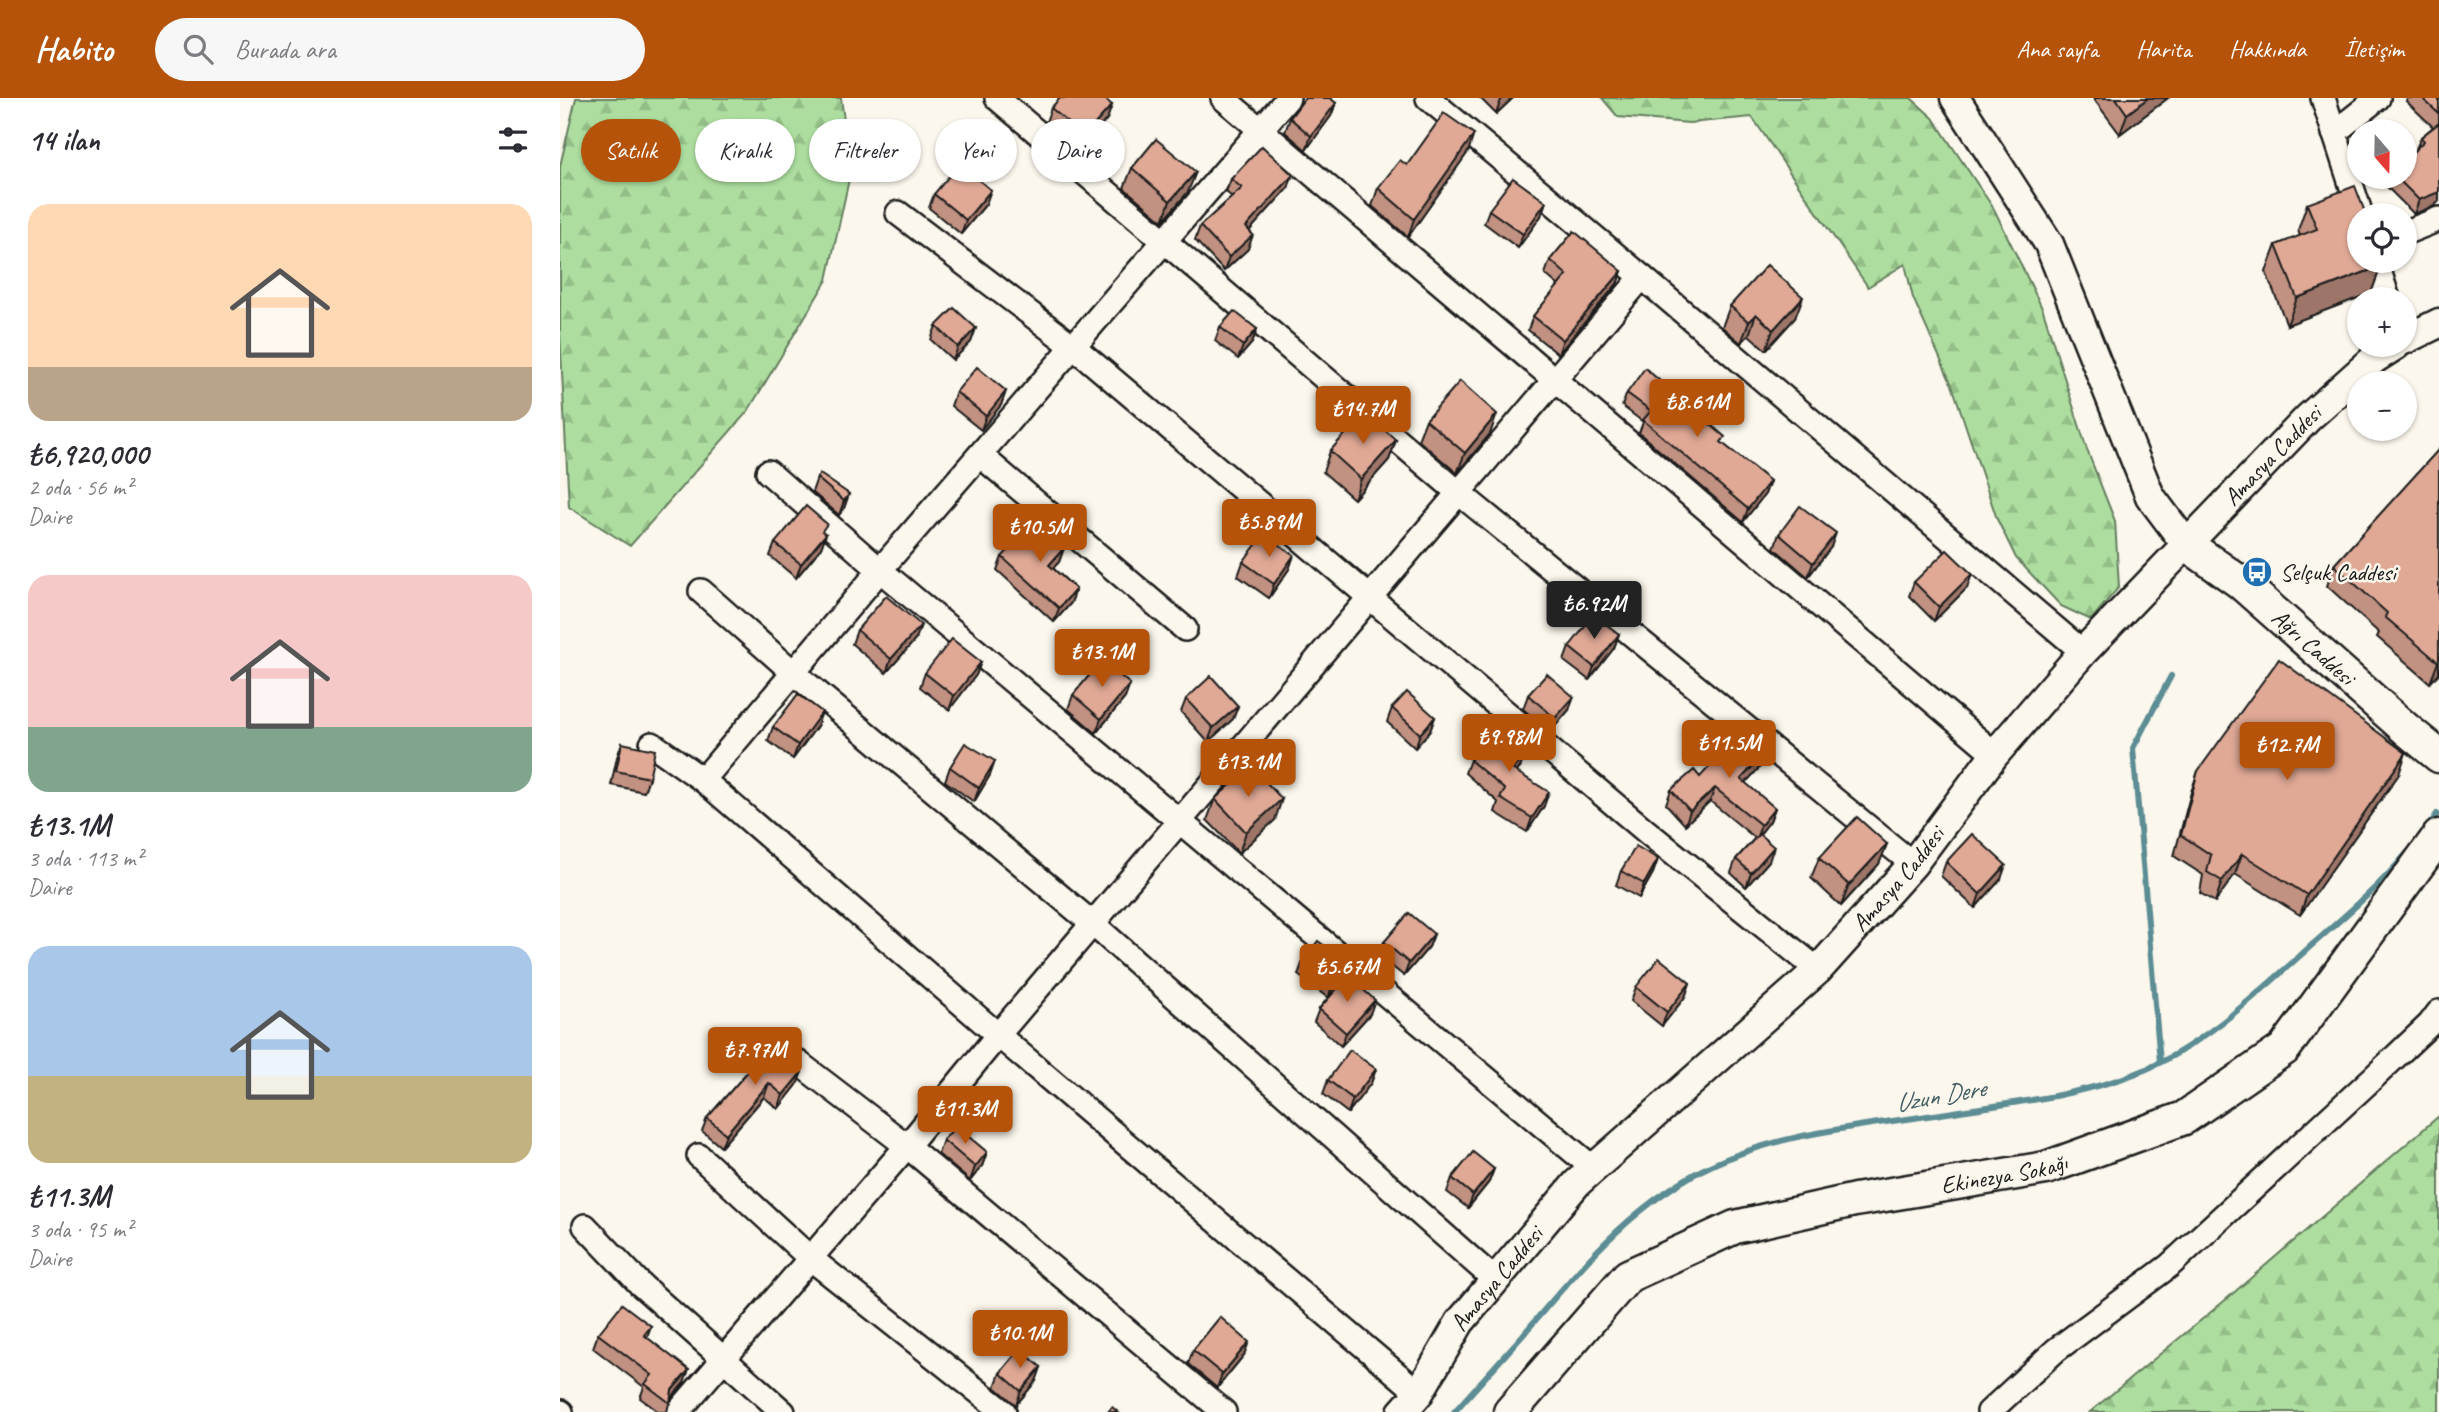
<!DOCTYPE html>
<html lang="tr">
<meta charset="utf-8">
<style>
body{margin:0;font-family:Caveat,sans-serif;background:#f7f7f7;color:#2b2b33;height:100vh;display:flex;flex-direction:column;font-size:26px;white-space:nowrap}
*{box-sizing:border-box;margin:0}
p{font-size:23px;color:#7c7c81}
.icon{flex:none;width:38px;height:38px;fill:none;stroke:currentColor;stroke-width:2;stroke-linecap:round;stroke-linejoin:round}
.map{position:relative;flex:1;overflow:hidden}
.details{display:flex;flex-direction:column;background:#fff;width:560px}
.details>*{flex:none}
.guide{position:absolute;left:21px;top:21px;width:665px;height:63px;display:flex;gap:14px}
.needle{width:46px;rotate:160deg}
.buttons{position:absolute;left:1787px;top:21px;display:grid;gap:14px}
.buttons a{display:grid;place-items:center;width:70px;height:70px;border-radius:50%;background:#fff;box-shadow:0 2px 5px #0004;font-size:35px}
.price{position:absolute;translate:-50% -60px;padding:0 16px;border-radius:7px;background:#b45309;color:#fff;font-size:23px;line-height:46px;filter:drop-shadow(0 2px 4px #0008)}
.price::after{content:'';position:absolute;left:50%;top:42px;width:21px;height:16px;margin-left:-10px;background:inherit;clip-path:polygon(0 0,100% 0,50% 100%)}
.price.active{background:#222;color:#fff}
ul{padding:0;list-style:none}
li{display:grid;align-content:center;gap:14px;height:371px;padding:0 28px}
li span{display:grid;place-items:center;height:217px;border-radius:21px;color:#555}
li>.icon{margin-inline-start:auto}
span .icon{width:126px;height:126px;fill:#fffc;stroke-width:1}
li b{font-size:30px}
h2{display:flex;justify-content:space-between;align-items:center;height:84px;padding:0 28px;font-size:30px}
.pill{padding:0 24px;border-radius:32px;background:#fff;box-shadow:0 2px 5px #0004;font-size:24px;line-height:63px}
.pill.active{background:#b45309;color:#fff}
header{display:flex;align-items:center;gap:42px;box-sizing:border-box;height:98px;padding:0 35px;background:#b45309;color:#fff}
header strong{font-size:33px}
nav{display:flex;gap:38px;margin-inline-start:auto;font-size:24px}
.search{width:490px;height:63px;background:#f7f7f7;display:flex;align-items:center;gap:18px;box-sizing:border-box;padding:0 24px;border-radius:38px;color:#7c7c81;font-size:26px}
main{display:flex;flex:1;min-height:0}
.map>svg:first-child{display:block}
</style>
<header>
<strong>Habito</strong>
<div class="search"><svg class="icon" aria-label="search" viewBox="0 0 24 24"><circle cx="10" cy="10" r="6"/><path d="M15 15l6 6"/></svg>Burada ara</div>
<nav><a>Ana sayfa</a><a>Harita</a><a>Hakkında</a><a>İletişim</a></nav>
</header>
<main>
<section class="details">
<h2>14 ilan<svg class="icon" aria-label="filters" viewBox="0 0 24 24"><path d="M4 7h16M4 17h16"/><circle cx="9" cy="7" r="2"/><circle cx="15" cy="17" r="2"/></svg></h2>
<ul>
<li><span style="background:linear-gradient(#ffd9b3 75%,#b9a48a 0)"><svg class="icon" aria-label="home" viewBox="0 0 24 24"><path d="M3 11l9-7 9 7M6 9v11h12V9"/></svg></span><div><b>₺6,920,000</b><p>2 oda · 56 m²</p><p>Daire</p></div></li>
<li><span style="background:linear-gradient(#f6c9c9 70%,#7fa58c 0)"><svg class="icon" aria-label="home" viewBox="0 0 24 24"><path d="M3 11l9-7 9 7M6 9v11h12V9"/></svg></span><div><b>₺13.1M</b><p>3 oda · 113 m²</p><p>Daire</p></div></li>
<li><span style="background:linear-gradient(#a9c7e8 60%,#c2b280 0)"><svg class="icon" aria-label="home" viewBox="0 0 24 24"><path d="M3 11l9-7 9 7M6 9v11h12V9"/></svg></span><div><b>₺11.3M</b><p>3 oda · 95 m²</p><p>Daire</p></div></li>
</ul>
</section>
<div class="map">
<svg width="1879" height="1314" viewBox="0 0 1879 1314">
<defs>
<pattern id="forest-firs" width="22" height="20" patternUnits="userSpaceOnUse" patternTransform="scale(1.75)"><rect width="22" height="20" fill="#adde9f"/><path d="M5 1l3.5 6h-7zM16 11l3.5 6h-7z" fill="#94be88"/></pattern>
</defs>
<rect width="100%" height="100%" fill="#fbf7ec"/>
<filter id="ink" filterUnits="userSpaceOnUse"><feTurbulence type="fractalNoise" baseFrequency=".0143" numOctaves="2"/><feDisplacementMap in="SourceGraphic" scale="14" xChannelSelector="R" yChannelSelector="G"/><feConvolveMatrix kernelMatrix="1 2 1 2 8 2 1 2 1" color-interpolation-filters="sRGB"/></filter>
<g filter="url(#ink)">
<!-- forest -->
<g fill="url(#forest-firs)" stroke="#647d5e" stroke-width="2">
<polygon points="16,0 281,0 291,72 267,182 188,313 70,448 9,409 0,235 0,68"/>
<polygon points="1042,0 1351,0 1373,20 1434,111 1483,212 1527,352 1555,423 1559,489 1531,522 1501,508 1456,460 1437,421 1392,287 1353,200 1345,166 1308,189 1192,19 1129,25 1058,19"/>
<polygon points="1879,1018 1879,1314 1530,1314 1663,1204"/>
</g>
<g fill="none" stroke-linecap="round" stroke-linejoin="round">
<!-- stream -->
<g stroke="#5c8c94" stroke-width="6">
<polyline points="1866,732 1877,716"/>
<polyline points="1600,964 1573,650 1611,578"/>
<path d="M894,1314C917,1288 940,1263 963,1237C1015,1175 1067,1112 1140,1073C1211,1036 1295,1029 1374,1017C1441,1006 1513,1000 1577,975C1640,951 1703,891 1753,846C1786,817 1820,788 1848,754"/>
</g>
<!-- minor casing -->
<g stroke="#1c1c1c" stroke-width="28">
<g id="minor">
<polyline points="437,0 899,395 1353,766"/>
<polyline points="663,0 1435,656"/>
<polyline points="868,0 1082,179 1523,554"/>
<polyline points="1763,0 1801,117"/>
<polyline points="1774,35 1818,0"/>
<polyline points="338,115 514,249 1087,734 1258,872"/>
<polyline points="1844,135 1879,121"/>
<polyline points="1816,163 1828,201"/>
<polyline points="420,357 625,531"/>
<polyline points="208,374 320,472 1033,1070"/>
<polyline points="141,493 234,575 533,826 935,1182"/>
<polyline points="92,646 143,682 438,937 859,1295"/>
<polyline points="143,682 320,472 728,0"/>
<polyline points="227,956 347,1048 664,1314"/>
<polyline points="139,1058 250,1160 444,1314"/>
<polyline points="25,1128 81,1187 223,1314"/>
<polyline points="0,1314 1,1314"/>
<polyline points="118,1314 347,1048 438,937 1082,179"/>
<polyline points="1429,1314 1496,1252 1609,1168 1814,979 1870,926 1879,914"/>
</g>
</g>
<!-- tertiary casing -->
<g stroke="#1c1c1c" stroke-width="33">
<g id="tertiary">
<polyline points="1395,0 1489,146 1590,398 1626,446"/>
<polyline points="1844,242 1879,225"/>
<path id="s1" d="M842,1314L859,1295L900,1224L1017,1085L1258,872L1353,766L1435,656L1523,554L1748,320L1814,261L1836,247"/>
</g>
</g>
<!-- secondary casing -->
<g stroke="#1c1c1c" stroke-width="37">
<g id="secondary">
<path id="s2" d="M1626,446L1681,485L1846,631L1879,658"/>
<path id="s3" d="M950,1314L1068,1178L1175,1129L1295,1102L1486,1070L1624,1020L1724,951L1879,738"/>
</g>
</g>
<!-- minor -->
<use href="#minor" stroke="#fbf7ec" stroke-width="23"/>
<!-- tertiary -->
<use href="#tertiary" stroke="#fbf7ec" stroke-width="28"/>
<!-- secondary -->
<use href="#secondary" stroke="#fbf7ec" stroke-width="32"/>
</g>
<!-- wall -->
<g fill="#c19181" stroke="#1c1c1c" stroke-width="2">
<polygon points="920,0 953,0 936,16"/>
<polygon points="1533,0 1608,0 1560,36"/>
<polygon points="1848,0 1879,0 1879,103 1874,108 1854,116 1827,89 1831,79 1844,79 1861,39 1873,29 1846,3"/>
<polygon points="776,5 771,18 746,52 725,34 730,20"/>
<polygon points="552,7 547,21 519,52 486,24 491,10"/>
<polygon points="908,54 848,139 812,108 818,90 847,67"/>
<polygon points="572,70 628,94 603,123 564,90"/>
<polygon points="671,81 728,90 689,133 688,151 664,173 635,142 640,128 672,99 666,94"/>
<polygon points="374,96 426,106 401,136 369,110"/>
<polygon points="1747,106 1821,168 1811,195 1727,227 1706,174 1716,147 1740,138 1738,132"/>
<polygon points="929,112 981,118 958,150 924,125"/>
<polygon points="990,162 1062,173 1057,186 998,256 968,232 973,218 999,188 985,176"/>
<polygon points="1170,208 1235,220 1206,252 1189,237 1181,245 1162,229"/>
<polygon points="376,228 416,230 411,244 393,262 371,242"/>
<polygon points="660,229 697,231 692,245 678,261 655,243"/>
<polygon points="446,293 441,307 421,332 391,308 396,294"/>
<polygon points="1067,295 1163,346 1210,383 1205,396 1183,424 1079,335 1083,324 1062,308"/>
<polygon points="866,322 930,336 897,375 858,342"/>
<polygon points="836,342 829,362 794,401 763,374 770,353"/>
<polygon points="1879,351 1879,575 1870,585 1817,539 1819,535 1767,488 1774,467"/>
<polygon points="257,380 289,396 284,410 279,417 252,394"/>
<polygon points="266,436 261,450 236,480 210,458 215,445"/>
<polygon points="1219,436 1271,449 1248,479 1214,450"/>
<polygon points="504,450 499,464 493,470 516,491 511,505 494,524 437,472 442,459"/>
<polygon points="734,457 729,471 709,500 678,478 683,464"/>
<polygon points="1354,484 1407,490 1374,523 1349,498"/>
<polygon points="297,532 356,541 326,575 292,546"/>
<polygon points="1059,536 1054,550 1029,582 1004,563 1009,549"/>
<polygon points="421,564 416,577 389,612 360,589 365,575"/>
<polygon points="570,586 565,600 536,635 508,611 513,597"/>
<polygon points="968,597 1009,612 990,634 963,611"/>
<polygon points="626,601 678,608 673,621 648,644 621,614"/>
<polygon points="832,610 875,619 870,633 855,650 827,624"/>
<polygon points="257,628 233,661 208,643 213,629"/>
<polygon points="62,645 89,680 84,694 51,687 57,659"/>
<polygon points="910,662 960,670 956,674 984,708 967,734 935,714 938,704 905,675"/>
<polygon points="435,663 430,677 414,704 385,683 390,669"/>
<polygon points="1201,668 1185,685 1215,710 1210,723 1200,736 1209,763 1186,789 1171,775 1176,761 1195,740 1150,703 1125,727 1106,706 1111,692 1140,679"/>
<polygon points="1638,673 1839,676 1740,817 1675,776 1655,804 1640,795 1643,777 1614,758 1631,694"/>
<polygon points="655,701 715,722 679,755 647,722"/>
<polygon points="1327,746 1319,766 1281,808 1251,780 1259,760"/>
<polygon points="1098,761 1093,775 1079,800 1056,787 1061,773"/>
<polygon points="1386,764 1441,781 1415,810 1381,778"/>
<polygon points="874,836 869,849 844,878 819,858 824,844"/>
<polygon points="743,863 789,866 784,880 770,898 810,916 781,948 754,924 759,911 768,900 738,877"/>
<polygon points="1130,885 1125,899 1102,928 1071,903 1076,889"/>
<polygon points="211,947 237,987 218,1011 204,999 161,1049 142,1033 147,1020"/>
<polygon points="816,971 811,985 788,1015 763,996 768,982"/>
<polygon points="383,1042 427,1054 422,1068 410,1083 378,1056"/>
<polygon points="934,1071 929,1084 908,1110 887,1094 892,1080"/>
<polygon points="91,1228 87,1239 124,1285 110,1301 107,1314 99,1314 80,1300 84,1289 33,1250 38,1236"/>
<polygon points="633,1252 684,1257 657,1290 628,1266"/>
<polygon points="481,1269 476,1283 456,1307 435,1289 440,1275"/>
</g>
<!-- shaded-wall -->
<g fill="#9d7669" stroke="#1c1c1c" stroke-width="2">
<polygon points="944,0 953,0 936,16 941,2"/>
<polygon points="1588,0 1608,0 1560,36 1567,16"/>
<polygon points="776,5 771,18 746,52 751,38"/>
<polygon points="552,7 547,21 519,52 524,38"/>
<polygon points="914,36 908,54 848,139 854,121"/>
<polygon points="636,74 628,94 603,123 610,103"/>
<polygon points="733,77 728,90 681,142 686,129"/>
<polygon points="431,92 426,106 401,136 406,122"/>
<polygon points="1879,93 1879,103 1874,108 1854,116 1859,102"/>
<polygon points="986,104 981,118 958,150 963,136"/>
<polygon points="693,137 688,151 664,173 669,159"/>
<polygon points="1821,168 1811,195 1727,227 1737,200"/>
<polygon points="1062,173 1057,186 998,256 1003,242"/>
<polygon points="1243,199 1235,220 1206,252 1213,232"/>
<polygon points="1196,216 1189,237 1181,245 1189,224"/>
<polygon points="416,230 411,244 393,262 398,249"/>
<polygon points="697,231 692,245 678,261 683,248"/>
<polygon points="446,293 441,307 421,332 426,318"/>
<polygon points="937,316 930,336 897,375 905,355"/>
<polygon points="836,342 829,362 794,401 801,381"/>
<polygon points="1210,383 1205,396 1183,424 1188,411"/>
<polygon points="289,396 284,410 279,417 284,403"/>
<polygon points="1276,435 1271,449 1248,479 1253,465"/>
<polygon points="266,436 261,450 236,480 241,466"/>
<polygon points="504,450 499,464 484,480 489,467"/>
<polygon points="734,457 729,471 709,500 714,486"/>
<polygon points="1412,476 1407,490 1374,523 1379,509"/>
<polygon points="516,491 511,505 494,524 499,510"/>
<polygon points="361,527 356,541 326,575 331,561"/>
<polygon points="1059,536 1054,550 1029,582 1034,569"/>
<polygon points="1879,563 1879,575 1870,585 1878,564"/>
<polygon points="421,564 416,577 389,612 394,598"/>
<polygon points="570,586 565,600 536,635 541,621"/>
<polygon points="1014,599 1009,612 990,634 995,620"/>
<polygon points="678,608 673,621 648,644 653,630"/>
<polygon points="262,614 257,628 233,661 238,647"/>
<polygon points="875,619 870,633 855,650 860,636"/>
<polygon points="1206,654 1201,668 1176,695 1181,681"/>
<polygon points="1846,655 1839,676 1740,817 1747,797"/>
<polygon points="965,656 960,670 947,685 952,671"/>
<polygon points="435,663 430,677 414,704 419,690"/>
<polygon points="1155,690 1150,703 1125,727 1130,713"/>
<polygon points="989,694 984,708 967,734 972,720"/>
<polygon points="722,701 715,722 679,755 686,734"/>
<polygon points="1215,710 1210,723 1196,741 1201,727"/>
<polygon points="1327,746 1319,766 1281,808 1289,787"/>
<polygon points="1214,749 1209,763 1186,789 1191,775"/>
<polygon points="1682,756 1675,776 1655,804 1662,783"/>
<polygon points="1098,761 1093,775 1079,800 1084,786"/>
<polygon points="1446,767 1441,781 1415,810 1420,796"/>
<polygon points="874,836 869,849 844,878 849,865"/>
<polygon points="789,866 784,880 768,900 773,886"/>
<polygon points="1130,885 1125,899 1102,928 1107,914"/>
<polygon points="815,902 810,916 781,948 786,935"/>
<polygon points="816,971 811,985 788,1015 793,1001"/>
<polygon points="242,974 237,987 218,1011 223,997"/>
<polygon points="209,985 204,999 161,1049 166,1036"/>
<polygon points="427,1054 422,1068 410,1083 415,1069"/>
<polygon points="934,1071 929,1084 908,1110 913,1097"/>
<polygon points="689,1244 684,1257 657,1290 662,1276"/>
<polygon points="481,1269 476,1283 456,1307 461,1293"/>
<polygon points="129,1272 124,1285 108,1304 112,1292"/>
</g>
<!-- building -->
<g fill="#e0a996" stroke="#1c1c1c" stroke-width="2">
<polygon points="500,0 544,0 552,7 524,38 491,10"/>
<polygon points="745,0 770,0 776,5 751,38 730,20"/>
<polygon points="1556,0 1588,0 1567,16"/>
<polygon points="1862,0 1879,0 1879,16"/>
<polygon points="884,15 914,36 854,121 818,90 840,62 847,67"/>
<polygon points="1879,25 1879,94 1859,102 1836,79 1844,79 1844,63 1864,43 1861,39"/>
<polygon points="596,41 636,74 610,103 572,70"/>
<polygon points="702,48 733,77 686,129 693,137 669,159 640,128 682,90 671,81"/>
<polygon points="399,66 431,92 406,122 374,96"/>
<polygon points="953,80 986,104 963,136 929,112"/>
<polygon points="1795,88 1806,117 1799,117 1799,163 1820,163 1821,168 1737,200 1716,147 1757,131 1747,106"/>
<polygon points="1014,133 1062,173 1003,242 973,218 1007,177 990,162"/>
<polygon points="1207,167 1243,199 1213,232 1196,216 1189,224 1170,208"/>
<polygon points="394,210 416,230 398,249 376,228"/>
<polygon points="674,213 697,231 683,248 660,229"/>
<polygon points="417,269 446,293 426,318 396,294"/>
<polygon points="1085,270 1165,339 1161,344 1210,383 1188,411 1083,322 1091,313 1067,295"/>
<polygon points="900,283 937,316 905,355 866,322"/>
<polygon points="805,314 836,342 801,381 770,353"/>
<polygon points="1879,351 1879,563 1878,564 1825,519 1827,515 1774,467"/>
<polygon points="260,376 289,396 284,403 257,380"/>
<polygon points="246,408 267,426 262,433 266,436 241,466 215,445"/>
<polygon points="1240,408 1276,435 1253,465 1219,436"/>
<polygon points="474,424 504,450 489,467 516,491 499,510 442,459"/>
<polygon points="704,436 734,457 714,486 683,464"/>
<polygon points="1387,452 1412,476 1379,509 1354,484"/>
<polygon points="326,498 361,527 331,561 297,532"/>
<polygon points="1034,517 1059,536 1034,569 1009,549"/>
<polygon points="392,541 421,564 394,598 365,575"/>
<polygon points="1719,561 1846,655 1747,797 1682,756 1662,783 1647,774 1651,757 1621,737 1638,673"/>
<polygon points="542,562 570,586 541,621 513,597"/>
<polygon points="987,576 1014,599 995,620 968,597"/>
<polygon points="651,578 678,608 653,630 626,601"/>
<polygon points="847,594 875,619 860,636 832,610"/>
<polygon points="238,596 262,614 238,647 213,629"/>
<polygon points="936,632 965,656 952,671 989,694 972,720 940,700 945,692 910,662"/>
<polygon points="1182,633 1206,654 1181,681 1215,710 1201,727 1155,690 1130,713 1111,692 1134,672 1140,679"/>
<polygon points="62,645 95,652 89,680 56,673"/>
<polygon points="405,645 435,663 419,690 390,669"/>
<polygon points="691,668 722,701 686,734 655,701"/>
<polygon points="1297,719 1327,746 1289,787 1259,760"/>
<polygon points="1199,736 1214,749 1191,775 1176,761"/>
<polygon points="1412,736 1446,767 1420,796 1386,764"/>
<polygon points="1076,748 1098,761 1084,786 1061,773"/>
<polygon points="849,815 874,836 849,865 824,844"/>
<polygon points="758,843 789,866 773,886 743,863"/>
<polygon points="1099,860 1130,885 1107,914 1076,889"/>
<polygon points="788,878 815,902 786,935 759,911"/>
<polygon points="211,947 242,974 223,997 209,985 166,1036 147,1020"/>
<polygon points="790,952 816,971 793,1001 768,982"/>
<polygon points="396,1028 427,1054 415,1069 383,1042"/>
<polygon points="913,1054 934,1071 913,1097 892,1080"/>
<polygon points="62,1206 91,1228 84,1237 129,1272 112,1292 110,1305 85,1286 92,1277 38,1236"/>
<polygon points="660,1219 689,1244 662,1276 633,1252"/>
<polygon points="460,1251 481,1269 461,1293 440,1275"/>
<polygon points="552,1309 558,1314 548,1314"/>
</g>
</g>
<!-- icons -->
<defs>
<g id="bus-disc" transform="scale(1.575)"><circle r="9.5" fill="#1f6fb2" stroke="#fbf7ec"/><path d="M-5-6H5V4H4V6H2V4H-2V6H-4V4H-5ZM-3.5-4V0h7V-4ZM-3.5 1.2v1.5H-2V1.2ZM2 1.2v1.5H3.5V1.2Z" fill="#fff"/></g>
</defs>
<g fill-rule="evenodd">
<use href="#bus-disc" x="1697" y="474"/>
</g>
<g text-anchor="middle" stroke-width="5" stroke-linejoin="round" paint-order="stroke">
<!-- street labels -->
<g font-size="24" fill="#1c1c1c" stroke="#fbf7ec">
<text dy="8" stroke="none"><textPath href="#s1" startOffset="1298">Amasya Caddesi</textPath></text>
<text dy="8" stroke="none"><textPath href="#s2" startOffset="164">Ağrı Caddesi</textPath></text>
<text dy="8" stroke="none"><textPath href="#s1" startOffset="732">Amasya Caddesi</textPath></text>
<text dy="8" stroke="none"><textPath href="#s3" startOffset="572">Ekinezya Sokağı</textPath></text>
<text dy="8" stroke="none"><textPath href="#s1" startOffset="164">Amasya Caddesi</textPath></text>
</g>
<!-- poi labels -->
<g font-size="24" fill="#1c1c1c" stroke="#fbf7ec" text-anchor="start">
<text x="1720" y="482">Selçuk Caddesi</text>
</g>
<!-- water labels -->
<g font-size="26" font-style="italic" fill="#415d62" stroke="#fbf7ec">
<text transform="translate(1380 997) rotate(-10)" y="9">Uzun Dere</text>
</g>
</g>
</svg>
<div class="buttons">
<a><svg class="needle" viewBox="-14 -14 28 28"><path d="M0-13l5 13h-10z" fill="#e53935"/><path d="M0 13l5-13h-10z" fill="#7c7c81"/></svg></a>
<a><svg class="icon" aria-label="locate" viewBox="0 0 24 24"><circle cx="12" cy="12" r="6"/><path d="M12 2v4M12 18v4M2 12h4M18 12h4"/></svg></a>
<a>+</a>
<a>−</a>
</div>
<b class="price" style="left:1137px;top:341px">₺8.61M</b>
<b class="price" style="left:803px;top:348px">₺14.7M</b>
<b class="price" style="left:709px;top:461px">₺5.89M</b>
<b class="price" style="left:480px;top:466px">₺10.5M</b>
<b class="price active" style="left:1034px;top:543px">₺6.92M</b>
<b class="price" style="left:542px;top:591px">₺13.1M</b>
<b class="price" style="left:949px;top:676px">₺9.98M</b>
<b class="price" style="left:1169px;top:682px">₺11.5M</b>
<b class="price" style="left:1727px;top:684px">₺12.7M</b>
<b class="price" style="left:688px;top:701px">₺13.1M</b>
<b class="price" style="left:787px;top:906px">₺5.67M</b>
<b class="price" style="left:195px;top:989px">₺7.97M</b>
<b class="price" style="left:405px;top:1048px">₺11.3M</b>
<b class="price" style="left:460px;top:1272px">₺10.1M</b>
<div class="guide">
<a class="pill active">Satılık</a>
<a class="pill">Kiralık</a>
<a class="pill">Filtreler</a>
<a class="pill">Yeni</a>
<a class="pill">Daire</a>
</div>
</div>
</main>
